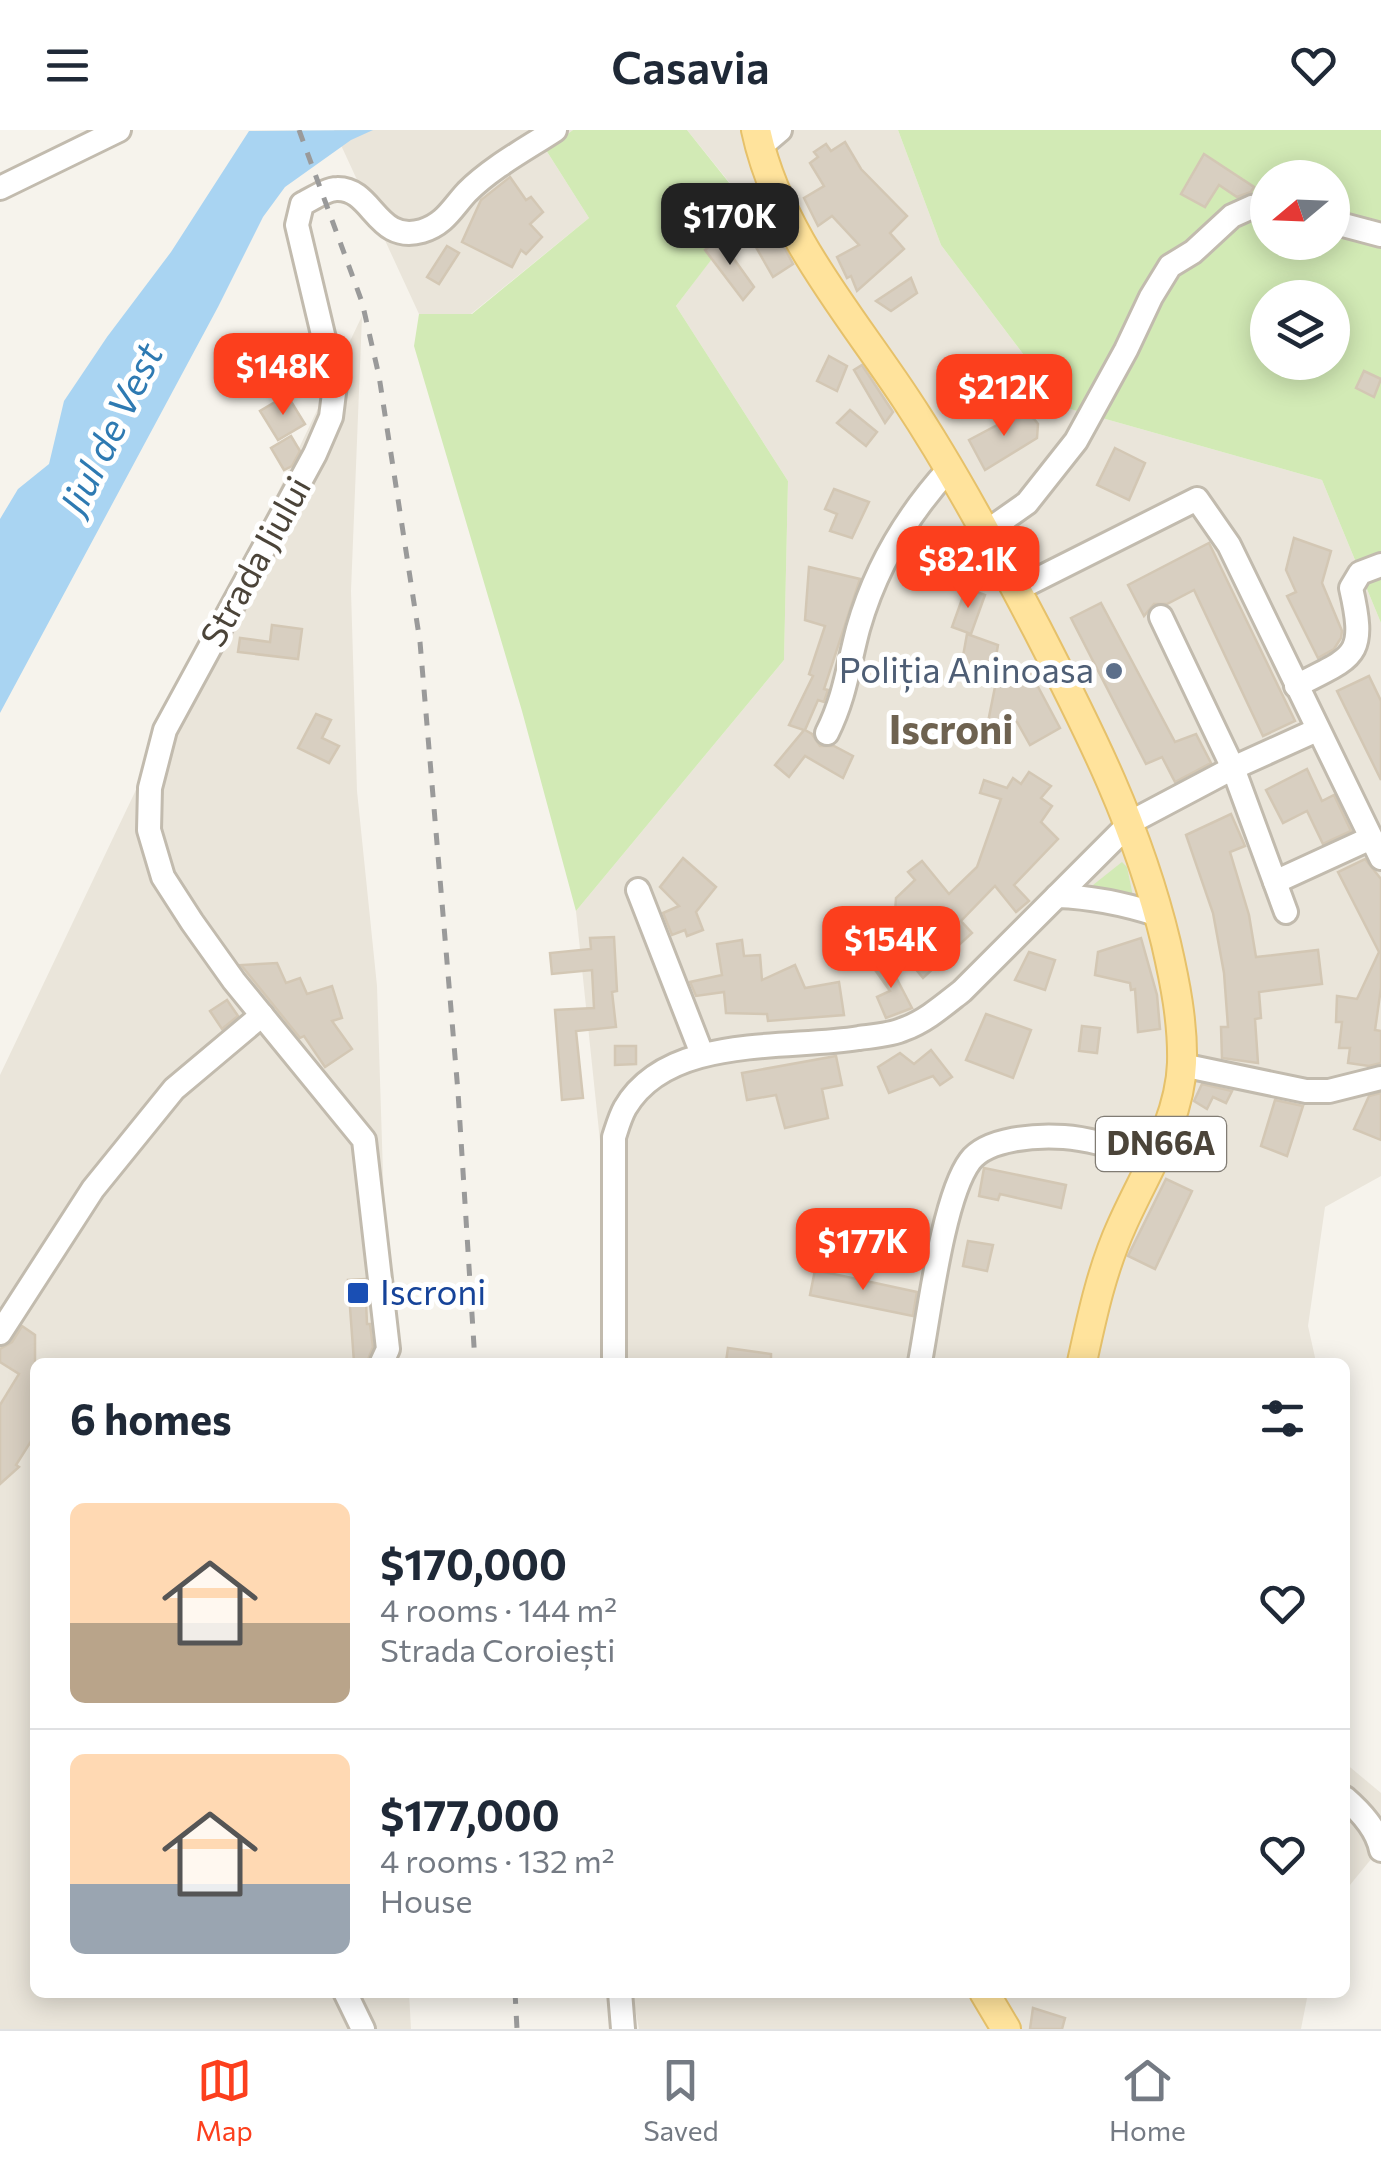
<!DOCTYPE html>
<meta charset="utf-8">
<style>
body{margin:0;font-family:Commissioner,sans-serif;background:#f2f2f3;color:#1f2937;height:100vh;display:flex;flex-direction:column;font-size:38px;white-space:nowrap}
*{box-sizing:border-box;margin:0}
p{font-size:32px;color:#747a83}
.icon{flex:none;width:55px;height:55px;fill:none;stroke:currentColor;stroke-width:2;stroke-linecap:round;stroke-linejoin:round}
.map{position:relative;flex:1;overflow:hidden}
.sheet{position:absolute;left:30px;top:1228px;width:1320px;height:640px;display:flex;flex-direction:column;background:#fff;border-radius:15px;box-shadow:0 5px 25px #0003}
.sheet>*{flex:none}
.needle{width:65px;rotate:251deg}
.fabs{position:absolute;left:1250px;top:30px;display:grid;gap:20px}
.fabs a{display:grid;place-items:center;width:100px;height:100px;border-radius:50%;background:#fff;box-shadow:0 5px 25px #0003;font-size:50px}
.price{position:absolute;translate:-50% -85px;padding:0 22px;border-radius:20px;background:#fc3f1d;color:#fff;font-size:32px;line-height:65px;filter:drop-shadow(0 2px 5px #0008)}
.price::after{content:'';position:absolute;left:50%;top:60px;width:30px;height:22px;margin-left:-15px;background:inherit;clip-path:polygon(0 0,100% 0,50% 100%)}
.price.selected{background:#222;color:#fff}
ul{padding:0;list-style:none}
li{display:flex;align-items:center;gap:30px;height:250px;padding:0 40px}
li+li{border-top:2px solid #e0e1e3}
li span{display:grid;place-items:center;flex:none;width:280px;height:200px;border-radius:15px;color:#555}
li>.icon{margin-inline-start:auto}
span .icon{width:120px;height:120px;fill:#fffc;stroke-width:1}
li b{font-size:42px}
h2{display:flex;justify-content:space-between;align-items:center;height:120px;padding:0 40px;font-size:42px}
header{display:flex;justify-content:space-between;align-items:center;height:130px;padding:0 40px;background:#fff;font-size:45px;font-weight:600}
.dock{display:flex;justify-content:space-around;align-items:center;height:140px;border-top:2px solid #e0e1e3;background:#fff;font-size:28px;color:#747a83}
.dock a{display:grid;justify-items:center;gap:5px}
.dock .selected{color:#fc3f1d}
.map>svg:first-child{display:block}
</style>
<header><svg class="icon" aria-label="menu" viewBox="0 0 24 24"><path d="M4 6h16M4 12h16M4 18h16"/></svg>Casavia<svg class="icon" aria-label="heart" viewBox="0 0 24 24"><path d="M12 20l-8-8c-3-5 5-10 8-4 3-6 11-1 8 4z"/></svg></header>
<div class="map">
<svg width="1381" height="1899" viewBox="0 0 1381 1899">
<rect width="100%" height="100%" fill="#f6f3ec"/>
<!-- residential -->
<g fill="#eae5da">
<polygon points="334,0 573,0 546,20 589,88 471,184 419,184"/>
<polygon points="687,0 898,0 941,115 1063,277 1322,350 1381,493 1381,1046 1325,1077 1308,1196 1316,1232 606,1232 600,1011 576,781 784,530 788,351 676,176 750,78"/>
<polygon points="362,186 351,461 357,661 377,856 389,1232 35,1232 35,1862 409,1863 411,1899 0,1899 0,945"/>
<polygon points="1345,1633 1381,1663 1381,1717 1345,1761"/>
<polygon points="632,1863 1308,1863 1301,1899 639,1899"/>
</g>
<!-- green -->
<g fill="#d2eab5" fill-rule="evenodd">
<polygon points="573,0 687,0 750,79 676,176 788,351 784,530 576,781 522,581 414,216 419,184 472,184 589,88 546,20"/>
<path d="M898,0H1381V493L1322,350L1063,277L941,115ZM1268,48H1332V112H1268ZM1268,168H1332V232H1268Z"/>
<polygon points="1122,732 1127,737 1134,771 1088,759"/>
</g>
<!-- water -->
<polygon fill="#a9d4f2" points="373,0 351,10 285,57 263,87 218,177 0,583 0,389 18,359 49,334 64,271 107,207 171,122 249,1"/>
<!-- building -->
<g fill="#d8cfc1" stroke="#d3c7b4" stroke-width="2.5">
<polygon points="845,12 861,39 907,86 890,103 904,119 857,161 851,146 847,148 837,127 859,115 832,86 818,96 804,68 824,56 810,33 818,27 814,22 826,14 831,21"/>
<polygon points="1204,24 1254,57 1251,62 1237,67 1219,55 1205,77 1181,64"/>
<polygon points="510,47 526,70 531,67 543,82 530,94 542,107 526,124 521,120 512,137 462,112 481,70"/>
<polygon points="767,84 793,134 773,147 744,96"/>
<polygon points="719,108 754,157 743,170 705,120"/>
<polygon points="447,116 459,123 439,154 427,147"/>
<polygon points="911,148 917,163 891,181 876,171"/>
<polygon points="829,226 847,236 837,261 817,251"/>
<polygon points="862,235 893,282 885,293 854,240"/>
<polygon points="1364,241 1381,249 1374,267 1356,258"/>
<polygon points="287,265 305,294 278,310 260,281"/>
<polygon points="850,280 877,302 866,316 837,293"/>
<polygon points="1000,280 1012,288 1028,286 1034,289 1038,294 1037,308 985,340 969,310 999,294"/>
<polygon points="291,306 300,321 292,336 284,340 271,318"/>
<polygon points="1115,318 1145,333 1129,370 1097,355"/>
<polygon points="834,359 869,372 852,408 830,401 837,384 825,379"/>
<polygon points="1294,408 1331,421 1322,453 1342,501 1341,508 1334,519 1318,528 1287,466 1296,462 1286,440"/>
<polygon points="1209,413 1295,591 1263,606 1194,460 1167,474 1154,474 1144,486 1128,455"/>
<polygon points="809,437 860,449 824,559 828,560 824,572 818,570 805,600 812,604 820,616 834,616 853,626 843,648 805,626 789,647 775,635 804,600 789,595 813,546 809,544 825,496 805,490"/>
<polygon points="966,458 985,465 971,504 952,497"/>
<polygon points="1101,473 1175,612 1196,604 1211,633 1175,652 1162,627 1146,634 1071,488"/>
<polygon points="272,495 302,499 298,529 238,522 240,508 270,512"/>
<polygon points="967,504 998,515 994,538 962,532"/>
<polygon points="1028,538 1060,598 1030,615 1017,592 988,592 996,552"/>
<polygon points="1369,546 1381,571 1381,650 1337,561"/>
<polygon points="316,584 331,590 322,608 339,616 329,633 298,618"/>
<polygon points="1307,639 1322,671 1334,665 1351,701 1323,714 1307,681 1283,693 1266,660"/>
<polygon points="1029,642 1051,656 1041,668 1052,676 1041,692 1058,709 1014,755 1029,771 1016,782 995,756 961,791 972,803 923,848 899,819 909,812 900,805 909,797 895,783 896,768 915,750 908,742 922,731 949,764 977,737 1001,669 980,663 984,650 1007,658 1013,648 1021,654"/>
<polygon points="1231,684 1245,716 1230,722 1249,785 1256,827 1318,820 1322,854 1259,862 1261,888 1255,889 1258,933 1222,928 1221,897 1228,897 1224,843 1213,783 1186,705"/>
<polygon points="683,728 716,757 696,782 703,800 687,806 685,800 672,805 663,783 679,776 660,757"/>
<polygon points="1365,729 1381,749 1381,858 1375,900 1381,901 1381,933 1369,936 1348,933 1350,918 1339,918 1342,892 1336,892 1337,866 1357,869 1379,822 1338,742"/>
<polygon points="614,807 617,861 612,862 616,897 576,901 583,968 562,970 555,880 594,878 592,840 552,844 550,823 591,819 590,808"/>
<polygon points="1141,808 1157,865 1160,899 1138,902 1135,859 1131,860 1130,853 1095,845 1098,822"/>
<polygon points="742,810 744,826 760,825 762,850 795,835 805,858 839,852 844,885 768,891 767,884 726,883 724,862 696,866 690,852 722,845 717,814"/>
<polygon points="1029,822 1055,830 1045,860 1015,850"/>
<polygon points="886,828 912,878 886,888 877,867 890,861 873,837"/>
<polygon points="277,833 286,853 300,848 307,864 332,856 342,888 332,891 352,919 325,937 304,906 300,908 241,835"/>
<polygon points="227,870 238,886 222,899 210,881"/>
<polygon points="986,884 1031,900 1013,948 966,930"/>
<polygon points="1082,896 1100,898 1097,923 1079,921"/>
<polygon points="615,916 636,916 636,934 615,935"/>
<polygon points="931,920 952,947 940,955 933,946 889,963 878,937 900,923 914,934"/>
<polygon points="836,926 842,955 822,959 828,988 785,998 776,965 747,970 742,943"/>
<polygon points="1202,954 1232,961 1226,973 1213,967 1207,979 1194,971"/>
<polygon points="1381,963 1381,1010 1354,999 1369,966"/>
<polygon points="1275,970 1303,976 1287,1026 1261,1016"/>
<polygon points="984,1038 1066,1055 1061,1078 1000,1064 998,1070 979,1066"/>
<polygon points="1166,1049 1192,1061 1155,1139 1128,1126"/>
<polygon points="839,1085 913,1101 907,1124 834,1106"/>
<polygon points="968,1111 993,1115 987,1141 963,1136"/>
<polygon points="815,1140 917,1162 913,1186 810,1165"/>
<polygon points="365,1149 367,1194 370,1194 373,1217 367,1232 354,1232 348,1150"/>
<polygon points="22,1196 35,1205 35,1305 16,1335 19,1337 0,1354 0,1275 19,1244 0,1232 0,1219 12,1212"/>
<polygon points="728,1218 771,1224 771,1232 726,1232"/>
<polygon points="1033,1878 1065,1888 1062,1899 1030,1899"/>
</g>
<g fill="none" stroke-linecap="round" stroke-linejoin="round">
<!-- minor casing -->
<g stroke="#c2bbae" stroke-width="28">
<g id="minor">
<polyline points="760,17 780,0"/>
<polyline points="0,58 119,0"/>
<polyline points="1332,92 1381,105"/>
<polyline points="986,402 1027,373 1076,311 1126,220 1151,167 1170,136 1193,122 1232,86 1252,77 1268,75"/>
<polyline points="1016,460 1197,369 1229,415 1381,728"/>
<polyline points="1161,487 1233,638 1286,782"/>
<path d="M1296,556C1354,526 1367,528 1351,458L1360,443L1381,435"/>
<path d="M827,603C845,567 848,537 858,499C875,439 907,385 949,339"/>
<polyline points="1275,752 1371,708"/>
<polyline points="638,760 702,924"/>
<path d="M1057,766C1093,767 1125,774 1159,785"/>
<polyline points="1182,935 1306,961 1329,961 1381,948"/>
<polyline points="0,1203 93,1059 174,959 262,885"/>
<path d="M382,1232L388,1219L364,1010L234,851L192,792L163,747L149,700L150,658L165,600L315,324L331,287L335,255L297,95L302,74C312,69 327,59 337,59C373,58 376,114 422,101C445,94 452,78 467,62C492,37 526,19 555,0"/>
<path d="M614,1232V1007C617,998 620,987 625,978C668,904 786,920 859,908C874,906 891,905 904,899C926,891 944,875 962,861L1131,692L1233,638L1317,600"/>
<path d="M920,1232C929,1185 943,1067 970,1031C987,1008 1038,1005 1064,1007C1094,1009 1126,1021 1154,1029"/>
<path d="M1345,1668C1361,1682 1377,1699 1381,1720"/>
<polyline points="345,1862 363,1899"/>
<polyline points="620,1862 623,1899"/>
</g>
</g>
<!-- major casing -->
<g stroke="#e6c16a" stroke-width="32">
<g id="major">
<path d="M756,0C778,103 850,184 906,269C955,343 996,421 1037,499C1091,604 1138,697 1166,813C1175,852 1183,892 1182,933C1180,991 1145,1043 1122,1095C1102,1139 1092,1186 1082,1232"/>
<polyline points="984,1862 1006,1899"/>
</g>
</g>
<!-- minor -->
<use href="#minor" stroke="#fff" stroke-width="22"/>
<!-- major -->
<use href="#major" stroke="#ffe39c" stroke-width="28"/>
<!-- rail -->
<g stroke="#9a9a9a" stroke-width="5" stroke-dasharray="12 12" stroke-linecap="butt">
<polyline points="299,0 362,172 379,246 420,512 458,962 475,1232"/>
<polyline points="515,1862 517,1899"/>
</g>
</g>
<!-- markers -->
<circle fill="#5c6f8a" stroke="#fff" stroke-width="4" cx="1114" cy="541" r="10"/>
<rect fill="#1a4fb4" stroke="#fff" stroke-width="4" x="346" y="1151" width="24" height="24" rx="5"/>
<g text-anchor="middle" stroke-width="10" stroke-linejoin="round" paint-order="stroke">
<!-- shield labels -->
<rect fill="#fff" stroke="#817c74" stroke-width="2.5" x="1096" y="987" width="130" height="54" rx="8"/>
<g font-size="32" font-weight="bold" fill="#4b4439">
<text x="1161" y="1025">DN66A</text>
</g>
<!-- street labels -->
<g font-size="35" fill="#4b4439" stroke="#fff">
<text transform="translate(256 432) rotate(-61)" y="12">Strada Jiului</text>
</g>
<!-- service labels -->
<g font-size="35" fill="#4e5e75" stroke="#fff" text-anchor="end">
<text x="1094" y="553">Poliția Aninoasa</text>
</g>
<!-- transit labels -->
<g font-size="35" fill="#164399" stroke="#fff" text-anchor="start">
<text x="380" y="1175">Iscroni</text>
</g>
<!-- water labels -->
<g font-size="38" font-style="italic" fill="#2e7ab2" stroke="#fff">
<text transform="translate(112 299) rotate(-64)" y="13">Jiul de Vest</text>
</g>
<!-- quarter labels -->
<g font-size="40" font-weight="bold" fill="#6e6250" stroke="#fff">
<text x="951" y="614">Iscroni</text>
</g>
</g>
</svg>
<div class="fabs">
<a><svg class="needle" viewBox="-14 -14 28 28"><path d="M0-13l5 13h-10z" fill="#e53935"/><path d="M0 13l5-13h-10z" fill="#747a83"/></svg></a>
<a><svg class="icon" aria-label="layers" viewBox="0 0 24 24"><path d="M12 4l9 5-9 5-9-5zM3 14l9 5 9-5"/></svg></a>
</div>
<b class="price selected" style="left:730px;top:138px">$170K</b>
<b class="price" style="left:283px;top:288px">$148K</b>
<b class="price" style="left:1004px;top:309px">$212K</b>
<b class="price" style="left:968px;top:481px">$82.1K</b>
<b class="price" style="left:891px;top:861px">$154K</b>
<b class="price" style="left:863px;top:1163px">$177K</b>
<section class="sheet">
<h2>6 homes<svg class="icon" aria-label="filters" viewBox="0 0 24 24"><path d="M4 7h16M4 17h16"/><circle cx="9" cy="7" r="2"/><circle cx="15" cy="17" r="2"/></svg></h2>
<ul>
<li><span style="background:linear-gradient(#ffd9b3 60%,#b9a48a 0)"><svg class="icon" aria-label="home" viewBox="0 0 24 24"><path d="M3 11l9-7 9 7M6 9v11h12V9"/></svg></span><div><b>$170,000</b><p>4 rooms · 144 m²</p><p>Strada Coroiești</p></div><svg class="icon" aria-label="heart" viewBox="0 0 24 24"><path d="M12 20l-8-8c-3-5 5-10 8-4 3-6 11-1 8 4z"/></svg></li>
<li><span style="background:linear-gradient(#ffd9b3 65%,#9aa5b1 0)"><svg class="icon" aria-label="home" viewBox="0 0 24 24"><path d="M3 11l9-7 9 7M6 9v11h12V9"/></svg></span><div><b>$177,000</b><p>4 rooms · 132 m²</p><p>House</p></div><svg class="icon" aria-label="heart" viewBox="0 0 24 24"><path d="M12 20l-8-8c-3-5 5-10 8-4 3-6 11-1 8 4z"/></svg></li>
</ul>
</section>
</div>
<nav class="dock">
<a class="selected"><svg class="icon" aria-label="map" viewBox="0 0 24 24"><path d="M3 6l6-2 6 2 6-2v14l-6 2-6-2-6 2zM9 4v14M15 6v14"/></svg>Map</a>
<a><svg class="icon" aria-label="saved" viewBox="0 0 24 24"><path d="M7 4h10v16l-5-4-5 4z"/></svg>Saved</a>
<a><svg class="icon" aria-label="home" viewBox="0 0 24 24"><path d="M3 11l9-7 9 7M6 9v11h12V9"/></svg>Home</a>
</nav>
